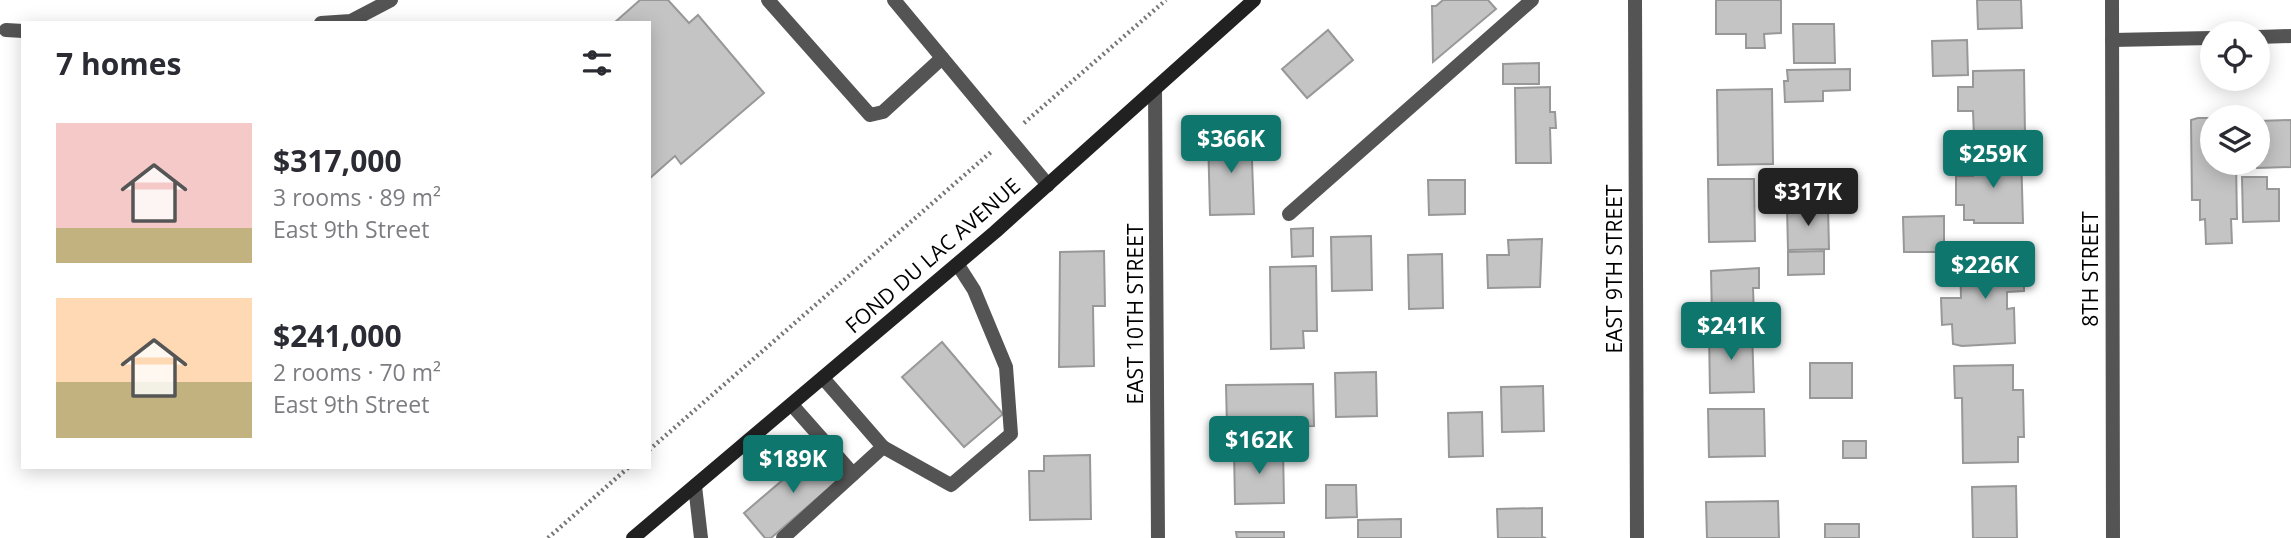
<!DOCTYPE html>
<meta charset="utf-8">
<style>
body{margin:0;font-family:"Open Sans",sans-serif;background:#f7f7f7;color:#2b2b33;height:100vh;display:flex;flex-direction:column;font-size:26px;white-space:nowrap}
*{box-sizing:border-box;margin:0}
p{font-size:23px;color:#7c7c81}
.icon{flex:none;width:38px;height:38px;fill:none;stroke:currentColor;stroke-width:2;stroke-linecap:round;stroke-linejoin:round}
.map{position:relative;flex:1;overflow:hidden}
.drawer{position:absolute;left:21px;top:21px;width:630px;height:448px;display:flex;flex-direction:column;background:#fff;border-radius:0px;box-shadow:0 4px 18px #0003}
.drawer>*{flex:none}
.buttons{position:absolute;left:2200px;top:21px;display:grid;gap:14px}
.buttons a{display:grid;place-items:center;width:70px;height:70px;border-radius:50%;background:#fff;box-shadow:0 4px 18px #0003;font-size:35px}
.price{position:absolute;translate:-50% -60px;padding:0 16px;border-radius:7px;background:#0f766e;color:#fff;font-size:23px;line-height:46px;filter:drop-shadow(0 2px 4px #0008)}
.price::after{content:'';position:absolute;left:50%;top:42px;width:21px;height:16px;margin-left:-10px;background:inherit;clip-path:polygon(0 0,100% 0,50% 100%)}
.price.selected{background:#222;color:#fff}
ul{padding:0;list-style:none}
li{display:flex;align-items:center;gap:21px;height:175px;padding:0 35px}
li span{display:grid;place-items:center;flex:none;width:196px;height:140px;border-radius:0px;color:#555}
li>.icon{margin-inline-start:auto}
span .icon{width:84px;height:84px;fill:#fffc;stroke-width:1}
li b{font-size:30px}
h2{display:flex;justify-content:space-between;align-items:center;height:84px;padding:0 35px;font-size:30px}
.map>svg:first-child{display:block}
</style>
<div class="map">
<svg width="2291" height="538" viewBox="0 0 2291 538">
<rect width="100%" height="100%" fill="#fff"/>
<!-- building -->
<g fill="#c4c4c4" stroke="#989898" stroke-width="2">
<polygon points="640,0 668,0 689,23 698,15 764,93 681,164 675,156 649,179 649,23 614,23"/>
<polygon points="1443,0 1488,0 1496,9 1433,62 1432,6 1436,6"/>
<polygon points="1716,0 1781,0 1781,33 1764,34 1765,48 1746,48 1746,34 1716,34"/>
<polygon points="1977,0 2021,0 2022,28 1978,29"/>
<polygon points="1793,24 1834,24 1835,63 1794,63"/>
<polygon points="1328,30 1353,60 1307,98 1282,69"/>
<polygon points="1967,40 1968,75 1933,76 1932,41"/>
<polygon points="1539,63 1539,84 1503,84 1503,64"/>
<polygon points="1850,69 1850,90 1823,91 1823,101 1785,102 1784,81 1788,81 1787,70"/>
<polygon points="2024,70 2025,136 1974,137 1973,111 1958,111 1958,87 1973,87 1973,71"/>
<polygon points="1550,87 1550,112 1555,112 1556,128 1550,128 1551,163 1516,163 1515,88"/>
<polygon points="1772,89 1773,164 1718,165 1717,90"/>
<polygon points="2198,118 2212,118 2212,163 2236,163 2237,219 2231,219 2232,243 2206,244 2205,219 2200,220 2200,200 2192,200 2191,120"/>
<polygon points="2291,120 2291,167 2257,168 2258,121"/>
<polygon points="1251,134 1254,214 1210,215 1208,135"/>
<polygon points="2021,153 2023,223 1974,223 1974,220 1964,220 1964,205 1956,205 1956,176 1973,176 1973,154"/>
<polygon points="2242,177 2267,177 2267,189 2279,189 2279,221 2243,222"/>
<polygon points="1708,179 1754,179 1755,241 1709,242"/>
<polygon points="1428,180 1465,180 1465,214 1429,215"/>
<polygon points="1828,206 1829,249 1788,250 1787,207"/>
<polygon points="1944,216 1944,252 1904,252 1903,217"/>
<polygon points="1313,228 1313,256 1292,257 1291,229"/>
<polygon points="1371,236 1372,290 1332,291 1331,237"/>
<polygon points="1542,239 1540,287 1488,288 1487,255 1509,255 1508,240"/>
<polygon points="1104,251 1105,306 1093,306 1094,366 1059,367 1060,252"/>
<polygon points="1824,251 1824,274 1788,275 1788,252"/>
<polygon points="1442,254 1443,308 1409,309 1408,255"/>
<polygon points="2024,256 2024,291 2007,292 2007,309 2014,308 2015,343 1962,346 1953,344 1952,324 1942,325 1941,298 1961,298 1960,257"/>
<polygon points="1316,266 1317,331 1303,331 1304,348 1271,349 1270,267"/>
<polygon points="1759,268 1759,288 1753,288 1754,316 1712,317 1711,271"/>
<polygon points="1752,331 1754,392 1710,393 1709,332"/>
<polygon points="942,342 1003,414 964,447 902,377"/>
<rect x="1810" y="363" width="42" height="35"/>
<polygon points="2013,365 2013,390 2023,390 2024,437 2018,437 2018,462 1963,463 1962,398 1955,398 1954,366"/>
<polygon points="1376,372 1377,416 1336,417 1335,373"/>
<polygon points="1313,384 1314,426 1227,428 1226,385"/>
<polygon points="1543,386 1544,431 1502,432 1501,387"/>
<polygon points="1708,409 1764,409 1765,456 1709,457"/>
<polygon points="1482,412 1483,456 1449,457 1448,413"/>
<rect x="1843" y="441" width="23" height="17"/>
<polygon points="1283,448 1284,503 1235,504 1234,449"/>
<polygon points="819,449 842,477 771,538 765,538 744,513"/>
<polygon points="1090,455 1091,519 1030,520 1029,471 1044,471 1044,456"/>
<polygon points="1326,485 1356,485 1357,517 1326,518"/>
<polygon points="2016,486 2017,538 1973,538 1972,487"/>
<polygon points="1778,501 1779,538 1707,538 1706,502"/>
<polygon points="1542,508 1542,537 1546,538 1498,538 1497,509"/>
<polygon points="1401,519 1401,538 1358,538 1358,520"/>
<rect x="1825" y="524" width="34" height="14"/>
<polygon points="1236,532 1284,532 1284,538 1237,538"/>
</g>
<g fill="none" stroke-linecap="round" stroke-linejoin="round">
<!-- path -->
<g stroke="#767676" stroke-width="4.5" stroke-dasharray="2 3.5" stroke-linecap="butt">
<polyline points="1024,123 1166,0"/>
<polyline points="649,450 991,152"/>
<polyline points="548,538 629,467"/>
</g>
<!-- service -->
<g stroke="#545454" stroke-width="14">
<polyline points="768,0 870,115 883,112 942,58"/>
<polyline points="894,0 1048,185"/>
<polyline points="321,23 351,21 391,0"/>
<polyline points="6,30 23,31"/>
<polyline points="1289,214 1532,0"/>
<polyline points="792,405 853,474"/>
<polyline points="883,447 951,485 1011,434 1006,367 974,290 958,265"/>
<polyline points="783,538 883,447 823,378"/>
</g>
<!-- minor -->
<g stroke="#545454" stroke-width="14">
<polyline points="1635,0 1637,538"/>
<polyline points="2112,0 2113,538"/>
<polyline points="2258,37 2291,36"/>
<polyline points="2112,40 2212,38"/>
<polyline points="1155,89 1158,538"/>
<polyline points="695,486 701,538"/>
</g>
<!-- secondary -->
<polyline stroke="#212121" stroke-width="14" points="633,538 995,232 1254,0"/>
</g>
<g text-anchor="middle" stroke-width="5" stroke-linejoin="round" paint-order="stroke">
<!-- street labels -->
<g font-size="21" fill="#000" stroke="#fff">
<text transform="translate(933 256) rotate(-41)" y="7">FOND DU LAC AVENUE</text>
<text transform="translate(1615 269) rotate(-90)" y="7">EAST 9TH STREET</text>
<text transform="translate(2091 269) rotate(-90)" y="7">8TH STREET</text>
<text transform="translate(1136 314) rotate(-90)" y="7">EAST 10TH STREET</text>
</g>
</g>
</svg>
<div class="buttons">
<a><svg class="icon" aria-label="locate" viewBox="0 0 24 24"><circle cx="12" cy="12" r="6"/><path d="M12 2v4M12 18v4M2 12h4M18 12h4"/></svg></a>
<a><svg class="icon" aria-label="layers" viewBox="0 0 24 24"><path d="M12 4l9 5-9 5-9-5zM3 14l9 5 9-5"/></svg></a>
</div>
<b class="price" style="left:1231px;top:175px">$366K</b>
<b class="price" style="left:1993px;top:190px">$259K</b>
<b class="price selected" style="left:1808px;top:228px">$317K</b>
<b class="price" style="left:1985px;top:301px">$226K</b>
<b class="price" style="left:1731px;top:362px">$241K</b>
<b class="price" style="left:1259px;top:476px">$162K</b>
<b class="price" style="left:793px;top:495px">$189K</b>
<section class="drawer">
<h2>7 homes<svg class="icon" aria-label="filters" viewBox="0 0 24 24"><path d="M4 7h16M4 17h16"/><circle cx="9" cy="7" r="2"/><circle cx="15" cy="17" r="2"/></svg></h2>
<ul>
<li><span style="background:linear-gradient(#f6c9c9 75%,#c2b280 0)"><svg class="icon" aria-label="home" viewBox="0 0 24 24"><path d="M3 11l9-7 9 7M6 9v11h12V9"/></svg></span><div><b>$317,000</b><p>3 rooms · 89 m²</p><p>East 9th Street</p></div></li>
<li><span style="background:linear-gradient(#ffd9b3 60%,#c2b280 0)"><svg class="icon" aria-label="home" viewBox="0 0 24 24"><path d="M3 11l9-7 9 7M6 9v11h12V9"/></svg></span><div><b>$241,000</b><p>2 rooms · 70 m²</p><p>East 9th Street</p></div></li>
</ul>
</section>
</div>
